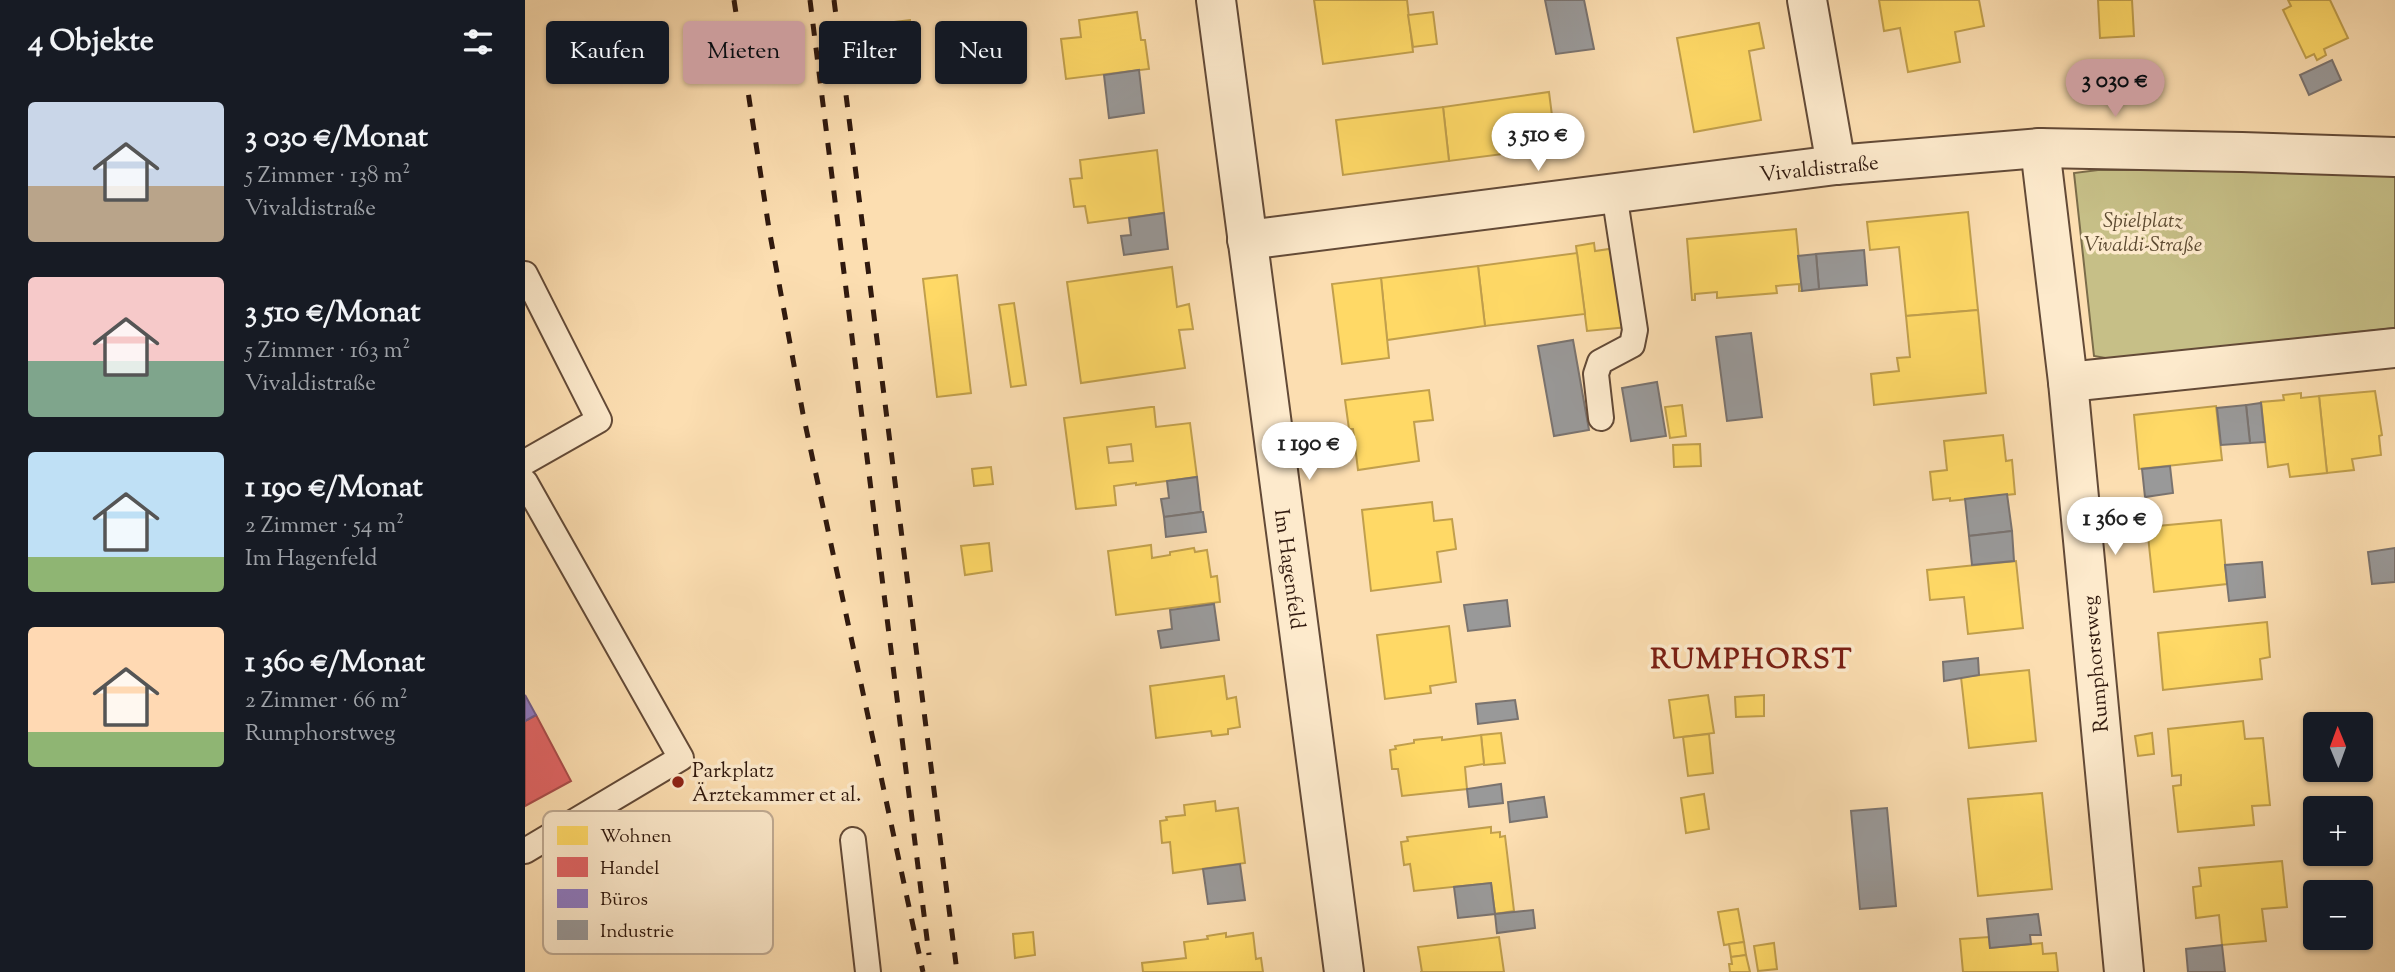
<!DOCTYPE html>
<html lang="de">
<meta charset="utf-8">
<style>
body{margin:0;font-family:"Sorts Mill Goudy",serif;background:#20242c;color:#f1f3f6;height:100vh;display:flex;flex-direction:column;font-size:26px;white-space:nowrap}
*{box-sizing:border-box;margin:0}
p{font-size:23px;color:#9ea1a6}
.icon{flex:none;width:38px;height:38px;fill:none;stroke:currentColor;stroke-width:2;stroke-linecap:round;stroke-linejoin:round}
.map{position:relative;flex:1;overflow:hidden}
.side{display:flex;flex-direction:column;background:#171b24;width:525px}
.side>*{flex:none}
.top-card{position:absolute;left:21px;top:21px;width:665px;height:63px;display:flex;gap:14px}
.needle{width:46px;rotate:359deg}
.tools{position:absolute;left:1778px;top:712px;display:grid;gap:14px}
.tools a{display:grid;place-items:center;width:70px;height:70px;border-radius:7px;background:#171b24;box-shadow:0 2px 5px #0004;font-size:35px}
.price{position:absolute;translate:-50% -60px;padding:0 16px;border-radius:24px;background:#fff;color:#222;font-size:23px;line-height:46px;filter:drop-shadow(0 2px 4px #0008)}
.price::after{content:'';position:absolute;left:50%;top:42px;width:21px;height:16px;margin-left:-10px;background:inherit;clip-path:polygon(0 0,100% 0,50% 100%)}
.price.active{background:#c59692;color:#111}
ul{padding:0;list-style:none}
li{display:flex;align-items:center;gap:21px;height:175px;padding:0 28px}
li span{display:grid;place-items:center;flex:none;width:196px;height:140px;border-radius:7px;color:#555}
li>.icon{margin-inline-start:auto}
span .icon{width:84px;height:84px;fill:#fffc;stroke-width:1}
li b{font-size:30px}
h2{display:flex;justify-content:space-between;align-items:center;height:84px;padding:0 28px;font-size:30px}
.tag{padding:0 24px;border-radius:7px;background:#171b24;box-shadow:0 2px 5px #0004;font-size:24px;line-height:63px}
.tag.active{background:#c59692;color:#111}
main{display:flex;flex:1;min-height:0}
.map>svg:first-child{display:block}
</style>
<main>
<section class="side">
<h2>4 Objekte<svg class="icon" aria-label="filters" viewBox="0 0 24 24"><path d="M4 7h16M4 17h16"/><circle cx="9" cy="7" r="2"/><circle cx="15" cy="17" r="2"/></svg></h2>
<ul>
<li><span style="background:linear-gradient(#c9d6e8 60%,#b9a48a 0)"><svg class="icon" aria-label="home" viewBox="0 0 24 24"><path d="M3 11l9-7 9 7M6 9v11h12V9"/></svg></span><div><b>3 030 €/Monat</b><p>5 Zimmer · 138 m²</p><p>Vivaldistraße</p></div></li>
<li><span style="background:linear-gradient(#f6c9c9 60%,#7fa58c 0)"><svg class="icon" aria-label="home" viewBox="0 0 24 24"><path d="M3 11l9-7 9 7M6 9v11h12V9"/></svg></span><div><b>3 510 €/Monat</b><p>5 Zimmer · 163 m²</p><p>Vivaldistraße</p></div></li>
<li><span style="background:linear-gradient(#bfe0f5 75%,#8fb573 0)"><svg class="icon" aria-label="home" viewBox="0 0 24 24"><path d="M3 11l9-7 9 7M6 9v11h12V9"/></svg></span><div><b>1 190 €/Monat</b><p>2 Zimmer · 54 m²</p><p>Im Hagenfeld</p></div></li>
<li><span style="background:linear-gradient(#ffd9b3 75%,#8fb573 0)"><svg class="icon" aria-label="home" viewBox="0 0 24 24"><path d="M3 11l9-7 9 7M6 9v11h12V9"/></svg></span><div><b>1 360 €/Monat</b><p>2 Zimmer · 66 m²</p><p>Rumphorstweg</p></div></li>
</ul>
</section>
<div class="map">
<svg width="1870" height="972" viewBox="0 0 1870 972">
<rect width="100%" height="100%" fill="#fcdeb1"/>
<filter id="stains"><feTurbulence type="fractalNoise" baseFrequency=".00286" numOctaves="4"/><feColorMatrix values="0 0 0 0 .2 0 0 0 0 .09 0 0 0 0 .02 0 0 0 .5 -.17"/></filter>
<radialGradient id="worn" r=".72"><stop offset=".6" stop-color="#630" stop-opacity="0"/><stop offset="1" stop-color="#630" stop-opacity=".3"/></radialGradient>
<!-- green -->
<polygon fill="#c6bf87" stroke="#7b6c4a" stroke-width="2" points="1573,170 1704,170 1870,176 1870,328 1586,359 1569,356 1549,173"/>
<!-- homes -->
<g fill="#ffd966" stroke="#c19f4c" stroke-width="2" fill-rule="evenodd">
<polygon points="789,0 882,0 888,52 798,64"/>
<polygon points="1354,0 1454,0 1459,26 1430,32 1435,62 1383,72 1375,28 1359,31"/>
<polygon points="1573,0 1607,0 1609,36 1575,38"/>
<polygon points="1763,0 1805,0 1823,38 1799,49 1801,55 1792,60 1789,54 1781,58 1758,10 1766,6"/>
<polygon points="612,12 616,40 620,40 624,69 541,79 536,39 556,37 554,20"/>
<polygon points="908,12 912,44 888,47 883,15"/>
<polygon points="385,20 389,54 373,57 368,22"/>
<polygon points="1234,23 1239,48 1224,51 1236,120 1169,132 1152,38"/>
<polygon points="1024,92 1031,147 924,161 918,107"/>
<polygon points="918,107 924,161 818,175 811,120"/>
<polygon points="632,150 639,213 563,223 560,206 549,207 545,179 557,178 555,160"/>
<polygon points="1443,212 1453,310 1381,316 1374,247 1345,250 1342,222"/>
<polygon points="1271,229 1277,291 1274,291 1274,284 1251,286 1252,293 1192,298 1192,292 1170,294 1170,300 1167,300 1162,239"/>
<polygon points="1069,243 1070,251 1091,248 1103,327 1062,331 1051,246"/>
<polygon points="1052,253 1060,314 960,326 953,266"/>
<polygon points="953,266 960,326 862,340 856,278"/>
<polygon points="647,267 652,307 664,304 668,329 654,330 660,368 556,383 542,282"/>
<polygon points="432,275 446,393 412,397 398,279"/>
<polygon points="856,278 864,358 817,364 807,284"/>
<polygon points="489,303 501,385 486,387 474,305"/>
<polygon points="1453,310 1461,393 1349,405 1346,374 1374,371 1372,358 1385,357 1381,316"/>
<polygon points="904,390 908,420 889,422 894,461 833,470 828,429 824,429 820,400"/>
<polygon points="1850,391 1857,435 1854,436 1856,455 1827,459 1829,470 1802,473 1794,396"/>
<polygon points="1776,393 1776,398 1794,396 1802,473 1765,477 1763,464 1743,467 1736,402 1759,400 1758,395"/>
<polygon points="1157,405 1161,436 1145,438 1140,407"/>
<polygon points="1691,406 1697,460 1614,469 1609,415"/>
<path d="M626,407H629L631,427L665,423L672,477L611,485V483L589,486L591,505L551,509L539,418ZM606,444L608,461L584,463L582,447Z"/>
<polygon points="1478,435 1481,461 1487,460 1490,494 1425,501 1425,498 1408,500 1405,472 1422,470 1419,441"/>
<polygon points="1175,444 1176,466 1149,467 1148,445"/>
<polygon points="466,467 468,484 449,486 447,469"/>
<polygon points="907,502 909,521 927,519 931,549 912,552 916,582 846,591 837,510"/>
<polygon points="1696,520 1702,584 1629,592 1622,527"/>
<polygon points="464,543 467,571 440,575 436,546"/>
<polygon points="626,545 627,558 645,555 645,552 669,548 670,552 682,550 686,577 692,576 695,602 591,615 583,551"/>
<polygon points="1491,561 1498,628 1443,634 1439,597 1405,600 1402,570"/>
<polygon points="1742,622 1745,657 1735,659 1737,679 1638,690 1633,633"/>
<polygon points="924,626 931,682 905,686 906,693 860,699 852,635"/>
<polygon points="1504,670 1511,741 1444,748 1436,677"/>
<polygon points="699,676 702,699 711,697 715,727 703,729 703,734 687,736 686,731 631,738 625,686"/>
<polygon points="1183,695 1189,733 1149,738 1144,700"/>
<polygon points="1239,695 1239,716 1211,717 1210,697"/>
<polygon points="1718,721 1720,739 1738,738 1745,805 1727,806 1729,825 1653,832 1648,786 1656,785 1656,775 1647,776 1643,729"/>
<polygon points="976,733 980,763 959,765 956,735"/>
<polygon points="1627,733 1629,754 1613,756 1610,736"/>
<polygon points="1184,734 1188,773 1163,776 1158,737"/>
<polygon points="956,735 959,764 940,767 942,789 877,796 873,769 867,769 865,750 871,749 870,746 889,743 889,740 917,737 917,740"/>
<polygon points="1517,793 1527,889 1453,896 1443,799"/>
<polygon points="1179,794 1184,829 1161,833 1156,798"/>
<polygon points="690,801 691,811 713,808 720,863 648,873 645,842 637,843 635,821 642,820 641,817 660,815 659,805"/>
<polygon points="966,827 966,833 975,832 975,837 980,836 989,911 970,914 966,883 889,891 885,864 879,865 876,842 883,841 882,837"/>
<polygon points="1757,861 1762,907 1737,909 1741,941 1697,945 1694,915 1671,918 1668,887 1676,886 1674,868"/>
<polygon points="1213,909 1219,942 1199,945 1193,912"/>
<polygon points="508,932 510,955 490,958 488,934"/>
<polygon points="701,933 701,937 728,933 731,959 736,958 738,972 618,972 617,963 661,958 659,942 683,939 682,936"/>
<polygon points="974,937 979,972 895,972 897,972 893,947"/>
<polygon points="1464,937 1465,948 1517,943 1518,954 1531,953 1533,972 1438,972 1435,939"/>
<polygon points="1219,942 1221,955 1206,957 1204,944"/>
<polygon points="1249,943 1252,969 1233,971 1229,946"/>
<polygon points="1221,955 1225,972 1205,972 1204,964 1207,964 1206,957"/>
</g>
<!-- shops -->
<polygon fill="#e06666" stroke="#ab4f4c" stroke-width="2" points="11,715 46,781 0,806 0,721"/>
<!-- offices -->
<polygon fill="#8e7cc3" stroke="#725e8d" stroke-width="2" points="0,695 11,715 0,721"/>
<!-- industry -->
<g fill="#999" stroke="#7a736f" stroke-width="2">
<polygon points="1020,0 1059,0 1069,49 1031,54"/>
<polygon points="1807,60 1816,80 1784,95 1775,75"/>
<polygon points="614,70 619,113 584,118 579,75"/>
<polygon points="639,213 643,249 599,255 596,236 606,235 604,218"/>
<polygon points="1339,250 1342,285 1294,289 1291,254"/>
<polygon points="1291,254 1294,289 1277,291 1273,256"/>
<polygon points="1226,333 1237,417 1202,421 1191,337"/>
<polygon points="1048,340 1064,430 1029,436 1013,346"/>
<polygon points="1132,382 1141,436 1106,441 1097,388"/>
<polygon points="1736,403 1740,442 1725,443 1721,405"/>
<polygon points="1721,405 1725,443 1696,445 1692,408"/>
<polygon points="1645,466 1648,493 1620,497 1617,469"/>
<polygon points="672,477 676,512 639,517 636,499 644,498 642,481"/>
<polygon points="1482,494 1487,531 1444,536 1440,499"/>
<polygon points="676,512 678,512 681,532 641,537 639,517"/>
<polygon points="1487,531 1489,561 1447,565 1444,536"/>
<polygon points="1870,548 1870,582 1847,584 1843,552"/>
<polygon points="1737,562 1740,597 1704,601 1700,565"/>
<polygon points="982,600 985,626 943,631 939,605"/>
<polygon points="689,604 694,640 636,648 633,631 647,629 645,610"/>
<polygon points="1453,658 1454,675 1419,681 1418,662"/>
<polygon points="990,700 993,719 953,724 951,704"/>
<polygon points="976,784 978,803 944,807 942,789"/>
<polygon points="1019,797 1022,817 985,822 983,802"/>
<polygon points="1362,808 1371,906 1335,909 1326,811"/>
<polygon points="715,864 720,900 683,904 678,869"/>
<polygon points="966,883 970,914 933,918 929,887"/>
<polygon points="1008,910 1010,928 972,933 970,914"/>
<polygon points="1513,914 1516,935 1505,935 1506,944 1465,948 1462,919"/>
<polygon points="1697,945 1700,972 1663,972 1661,949"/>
</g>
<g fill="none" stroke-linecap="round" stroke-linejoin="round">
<!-- lane casing -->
<g stroke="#634a37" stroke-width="28">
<g id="lane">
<polyline points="0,274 74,420 0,462"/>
<polyline points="1076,418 1071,374 1075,362 1107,345 1110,330 1089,193"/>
<polyline points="0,482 156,758 0,851"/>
<polyline points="328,840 343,972"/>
</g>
</g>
<!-- street casing -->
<g stroke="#634a37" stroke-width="42">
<g id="street">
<polyline points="691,0 819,972"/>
<polyline points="1282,0 1311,165"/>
<polyline points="1515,148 1543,382 1599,972"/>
<polyline points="722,240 1311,165 1515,148 1717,152 1870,157"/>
<polyline points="1543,382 1870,348"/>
</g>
</g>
<!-- lane -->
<use href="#lane" stroke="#fdeacc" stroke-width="24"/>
<!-- street -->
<use href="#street" stroke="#fdeacc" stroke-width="38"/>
<!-- rail -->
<g stroke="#30190e" stroke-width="5" stroke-dasharray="12 12" stroke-linecap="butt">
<polyline points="209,0 244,229 278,414 398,972"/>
<polyline points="285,0 404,955"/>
<polyline points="309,0 432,972"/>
</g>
</g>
<!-- markers -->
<circle fill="#8f2418" stroke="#fdeacc" stroke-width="2.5" cx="153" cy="782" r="7"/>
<g text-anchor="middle" stroke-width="7" stroke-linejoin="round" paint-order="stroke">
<!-- street labels -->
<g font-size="21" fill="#30190e" stroke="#fdeacc">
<text transform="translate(1294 168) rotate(-6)" y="7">Vivaldistraße</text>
<text transform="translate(765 569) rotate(82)" y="7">Im Hagenfeld</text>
<text transform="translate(1570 664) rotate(-95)" y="7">Rumphorstweg</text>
</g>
<!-- park labels -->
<g font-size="21" font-style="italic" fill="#5d4b32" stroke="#fdeacc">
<text x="1618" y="227">Spielplatz<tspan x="1618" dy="24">Vivaldi-Straße</tspan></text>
</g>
<!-- poi labels -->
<g font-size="21" fill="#30190e" stroke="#fdeacc" text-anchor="start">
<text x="167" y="777">Parkplatz<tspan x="167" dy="24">Ärztekammer et al.</tspan></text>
</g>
<!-- district labels -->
<g font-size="28" font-weight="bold" letter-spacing="2" fill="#7a1f14" stroke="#fdeacc">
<text x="1227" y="668">RUMPHORST</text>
</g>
</g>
<!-- legend -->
<rect x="18" y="811" width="230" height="143" rx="10" fill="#fdeacc" stroke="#c0ab93" stroke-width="2"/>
<rect x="32" y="826" width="31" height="19" fill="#ffd966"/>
<rect x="32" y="857" width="31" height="20" fill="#e06666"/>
<rect x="32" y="889" width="31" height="19" fill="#8e7cc3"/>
<rect x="32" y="920" width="31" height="20" fill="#999"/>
<g font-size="19" fill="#30190e">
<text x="75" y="842">Wohnen</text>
<text x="75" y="874">Handel</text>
<text x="75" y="905">Büros</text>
<text x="75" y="937">Industrie</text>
</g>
<rect width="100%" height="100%" filter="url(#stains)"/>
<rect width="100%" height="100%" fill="url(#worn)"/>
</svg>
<div class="tools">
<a><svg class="needle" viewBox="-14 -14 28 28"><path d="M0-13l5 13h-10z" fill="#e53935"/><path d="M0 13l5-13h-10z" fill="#9ea1a6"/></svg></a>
<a>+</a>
<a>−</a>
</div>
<b class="price active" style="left:1590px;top:119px">3 030 €</b>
<b class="price" style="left:1013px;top:173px">3 510 €</b>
<b class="price" style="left:784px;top:482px">1 190 €</b>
<b class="price" style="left:1590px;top:557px">1 360 €</b>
<div class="top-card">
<a class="tag">Kaufen</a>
<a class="tag active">Mieten</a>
<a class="tag">Filter</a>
<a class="tag">Neu</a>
</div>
</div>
</main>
